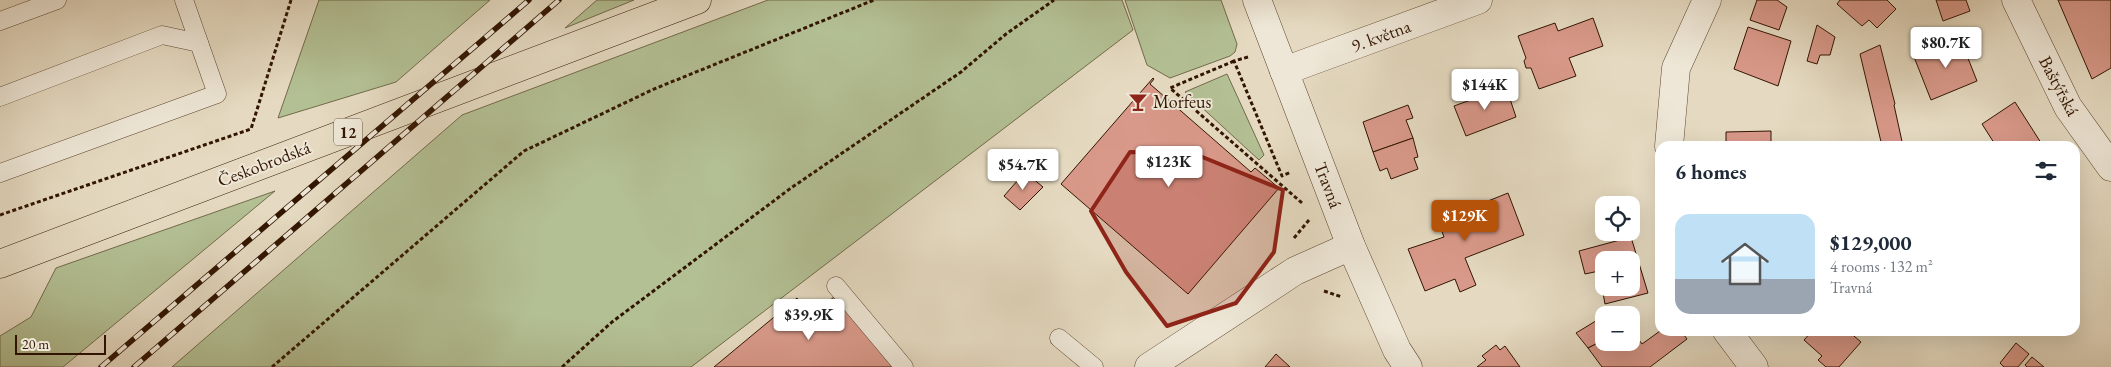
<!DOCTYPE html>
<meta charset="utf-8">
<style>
body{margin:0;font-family:"EB Garamond",serif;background:#f6f6f7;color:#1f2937;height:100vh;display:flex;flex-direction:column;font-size:19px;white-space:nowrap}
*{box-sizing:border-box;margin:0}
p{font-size:16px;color:#747a83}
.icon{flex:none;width:28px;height:28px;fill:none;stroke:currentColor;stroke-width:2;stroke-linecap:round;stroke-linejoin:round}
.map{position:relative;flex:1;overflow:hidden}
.panel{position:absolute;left:1655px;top:141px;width:425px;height:195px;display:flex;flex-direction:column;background:#fff;border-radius:15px;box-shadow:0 5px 20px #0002}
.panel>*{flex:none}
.buttons{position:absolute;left:1595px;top:196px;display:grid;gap:10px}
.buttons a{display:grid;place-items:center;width:45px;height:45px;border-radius:10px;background:#fff;box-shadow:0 5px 20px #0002;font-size:25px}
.scale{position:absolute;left:15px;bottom:12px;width:91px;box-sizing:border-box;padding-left:5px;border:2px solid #321500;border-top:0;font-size:14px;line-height:18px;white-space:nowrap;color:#321500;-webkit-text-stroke:4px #eee7d7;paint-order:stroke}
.price{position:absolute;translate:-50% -42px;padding:0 11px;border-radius:5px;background:#fff;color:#222;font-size:16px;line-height:32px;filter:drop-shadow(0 1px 2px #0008)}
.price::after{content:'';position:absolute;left:50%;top:30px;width:15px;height:11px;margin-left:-8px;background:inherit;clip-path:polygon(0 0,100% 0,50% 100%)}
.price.on{background:#b45309;color:#fff}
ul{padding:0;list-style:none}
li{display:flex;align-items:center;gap:15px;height:125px;padding:0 20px}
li+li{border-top:1px solid #e0e1e3}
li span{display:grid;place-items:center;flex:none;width:140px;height:100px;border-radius:15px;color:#555}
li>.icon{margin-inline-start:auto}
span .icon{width:60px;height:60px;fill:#fffc;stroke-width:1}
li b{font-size:21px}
h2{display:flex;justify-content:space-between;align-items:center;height:60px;padding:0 20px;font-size:21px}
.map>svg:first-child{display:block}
</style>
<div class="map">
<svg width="2111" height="367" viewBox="0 0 2111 367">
<rect width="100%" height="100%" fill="#e5dac1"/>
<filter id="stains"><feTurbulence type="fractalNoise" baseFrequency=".004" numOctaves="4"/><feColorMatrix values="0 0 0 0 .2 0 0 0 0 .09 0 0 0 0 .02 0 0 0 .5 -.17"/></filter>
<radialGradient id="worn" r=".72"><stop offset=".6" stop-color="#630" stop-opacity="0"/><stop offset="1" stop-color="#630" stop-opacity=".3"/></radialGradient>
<!-- green -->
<g fill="#b3c094" stroke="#726a4a">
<polygon points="319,0 490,0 396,82 278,118"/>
<polygon points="597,0 634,0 565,28"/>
<polygon points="768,0 1122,0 1133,30 691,367 172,367 462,115"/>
<polygon points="1125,0 1221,0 1237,44 1235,52 1230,56 1170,78 1147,65"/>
<polygon points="1227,74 1264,155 1259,160 1185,92"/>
<polygon points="275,191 63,367 0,367 0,336 31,317 56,268"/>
</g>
<!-- building -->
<g fill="#d9998a" stroke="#321500" fill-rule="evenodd">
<polygon points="1757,0 1777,0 1787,7 1779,30 1750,20"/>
<polygon points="1840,0 1887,0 1896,9 1877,28 1869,20 1862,26 1837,4"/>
<polygon points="1936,0 1966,0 1970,11 1943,21"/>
<polygon points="2058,0 2111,0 2111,68 2092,79"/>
<polygon points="1593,18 1603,46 1569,58 1576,76 1539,89 1531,68 1526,68 1524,61 1526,58 1518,36 1555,23 1558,31"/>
<polygon points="1817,25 1835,37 1830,55 1820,55 1817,64 1807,61"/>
<polygon points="1748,27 1791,41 1778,86 1734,69"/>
<polygon points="1960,38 1977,81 1931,100 1914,57"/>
<polygon points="1880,45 1895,104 1894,105 1903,146 1882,146 1860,54"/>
<polygon points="1153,78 1154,79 1150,84 1251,172 1255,168 1279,188 1188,294 1061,184"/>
<polygon points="1506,87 1516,117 1466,136 1454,106"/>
<polygon points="2015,102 2043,146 1996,146 1982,124"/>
<polygon points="1408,105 1413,118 1406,120 1413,138 1373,152 1363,122"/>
<polygon points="1771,131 1771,146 1726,146 1726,132"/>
<polygon points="1413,138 1418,157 1414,158 1418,169 1391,179 1387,168 1380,171 1373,152"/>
<polygon points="1025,172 1043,187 1020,210 1004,196"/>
<polygon points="1508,193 1524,235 1465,258 1476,285 1460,292 1455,279 1425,291 1408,249 1444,237 1438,221"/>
<path d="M1631,237L1648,293L1605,304L1599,271L1585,274L1579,251ZM1604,260H1631V288H1604Z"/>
<polygon points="835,296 893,367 714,367 797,298 812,316"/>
<polygon points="1604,316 1604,340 1588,348 1576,333"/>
<polygon points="1631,329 1642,344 1660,331 1681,331 1687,339 1650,367 1602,367 1588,348 1604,340 1604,342 1631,342"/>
<polygon points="1812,331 1848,331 1861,342 1839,367 1826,367 1818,360 1822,356 1804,340"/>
<polygon points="2016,343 2029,354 2018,367 2004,367 2000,363"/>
<polygon points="1496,345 1500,350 1505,346 1520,367 1477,367 1486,360 1482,356"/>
<polygon points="1276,354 1290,367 1265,367"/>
<polygon points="2032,357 2044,367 2027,367 2025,365"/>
</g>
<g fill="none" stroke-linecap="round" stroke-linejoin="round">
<!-- lane casing -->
<g stroke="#5f4630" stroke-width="19">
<g id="lane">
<polyline points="0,21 57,0"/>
<polyline points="0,97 162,35 199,43"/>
<polyline points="0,173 217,94 184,0"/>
<polyline points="836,286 904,367"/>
<polyline points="1059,338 1094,367"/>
</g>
</g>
<!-- street casing -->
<g stroke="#5f4630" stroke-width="29">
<g id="street">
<polyline points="1257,0 1351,246 1397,350 1408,367"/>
<polyline points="2016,0 2068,107 2111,167"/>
<polyline points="1284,71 1478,0"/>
<polyline points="1669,146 1676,68 1707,0"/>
<polyline points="1727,331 1754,367"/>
<polyline points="1149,367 1295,271 1351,246"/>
</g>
</g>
<!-- primary casing -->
<g stroke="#321500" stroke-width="29">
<polyline id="primary" points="0,264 697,0"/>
</g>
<!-- path -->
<g stroke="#321500" stroke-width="3" stroke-dasharray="4 2.5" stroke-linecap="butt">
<polyline points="1248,57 1234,61 1282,176 1291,172"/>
<polyline points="1234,61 1170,88 1302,203"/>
<polyline points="0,215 251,129 291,0"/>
<polyline points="1294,238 1309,220"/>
<polyline points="1324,291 1342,297"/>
<polyline points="272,367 524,151 654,89 874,0"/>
<polyline points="562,367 612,322 791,188 961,72 1006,34 1054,0"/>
</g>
<!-- lane -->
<use href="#lane" stroke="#eee7d7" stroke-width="18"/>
<!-- street -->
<use href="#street" stroke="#eee7d7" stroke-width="28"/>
<!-- primary -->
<use href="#primary" stroke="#e5dac1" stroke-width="28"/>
<!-- rail casing -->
<g stroke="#321500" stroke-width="5.5">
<g id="rail">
<polyline points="101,367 529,0"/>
<polyline points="134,367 559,0"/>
</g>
</g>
<!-- rail -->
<use href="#rail" stroke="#eee7d7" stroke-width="4" stroke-dasharray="11" stroke-linecap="butt"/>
</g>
<!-- marked area -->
<path fill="#8f2418" fill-opacity="0.2" stroke="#8f2418" stroke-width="4" stroke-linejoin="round" d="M1130,152L1195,154L1283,190L1274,252L1236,303L1167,326L1126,272L1091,211Z"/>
<!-- icons -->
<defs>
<g id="bar-bare" transform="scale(1.5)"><path d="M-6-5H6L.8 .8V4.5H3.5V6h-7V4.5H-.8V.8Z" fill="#8f2418" stroke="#eee7d7" stroke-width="2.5" paint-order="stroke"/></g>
</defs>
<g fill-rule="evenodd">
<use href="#bar-bare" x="1138" y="102"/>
</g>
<g text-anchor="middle" stroke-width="4" stroke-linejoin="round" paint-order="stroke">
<!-- shield labels -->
<rect fill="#eee7d7" stroke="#6a5440" stroke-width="1" x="334" y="118.5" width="28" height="27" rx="4"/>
<g font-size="16" font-weight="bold" fill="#321500">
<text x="348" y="138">12</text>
</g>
<!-- street labels -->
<g font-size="18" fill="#321500" stroke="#eee7d7">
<text transform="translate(1381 36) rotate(-20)" y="6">9. května</text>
<text transform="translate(2059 86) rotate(62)" y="6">Baštýřská</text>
<text transform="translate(264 164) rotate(-21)" y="6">Českobrodská</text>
<text transform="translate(1328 185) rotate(69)" y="6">Travná</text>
</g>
<!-- poi labels -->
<g font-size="18" fill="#321500" stroke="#eee7d7" text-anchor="start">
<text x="1153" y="108">Morfeus</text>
</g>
</g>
<rect width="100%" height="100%" filter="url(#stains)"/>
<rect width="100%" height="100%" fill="url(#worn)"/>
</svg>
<div class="buttons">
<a><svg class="icon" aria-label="locate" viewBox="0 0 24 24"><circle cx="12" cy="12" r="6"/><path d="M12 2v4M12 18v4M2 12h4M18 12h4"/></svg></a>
<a>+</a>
<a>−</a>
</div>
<div class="scale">20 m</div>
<b class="price" style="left:1946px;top:69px">$80.7K</b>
<b class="price" style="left:1485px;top:111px">$144K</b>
<b class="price" style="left:1169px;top:188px">$123K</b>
<b class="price" style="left:1023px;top:191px">$54.7K</b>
<b class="price on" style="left:1465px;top:242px">$129K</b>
<b class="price" style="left:809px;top:341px">$39.9K</b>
<section class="panel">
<h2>6 homes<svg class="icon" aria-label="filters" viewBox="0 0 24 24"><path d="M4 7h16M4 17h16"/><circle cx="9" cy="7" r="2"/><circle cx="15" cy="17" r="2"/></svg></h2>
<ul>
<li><span style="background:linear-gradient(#bfe0f5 65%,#9aa5b1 0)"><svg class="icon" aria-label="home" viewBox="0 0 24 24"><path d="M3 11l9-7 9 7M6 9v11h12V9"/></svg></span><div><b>$129,000</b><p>4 rooms · 132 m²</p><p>Travná</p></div></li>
</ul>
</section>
</div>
